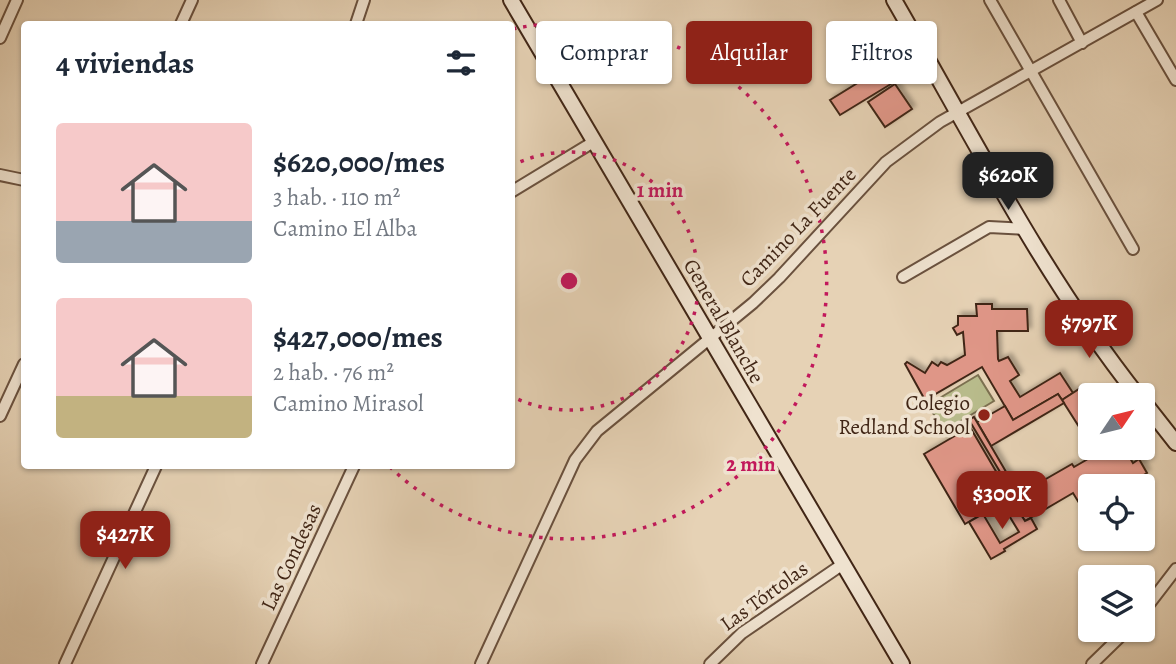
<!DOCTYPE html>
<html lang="es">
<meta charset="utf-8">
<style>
body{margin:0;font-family:Alegreya,serif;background:#f6f6f7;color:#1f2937;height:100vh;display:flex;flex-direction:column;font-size:26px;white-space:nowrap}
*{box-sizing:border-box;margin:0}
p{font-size:23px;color:#747a83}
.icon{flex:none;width:38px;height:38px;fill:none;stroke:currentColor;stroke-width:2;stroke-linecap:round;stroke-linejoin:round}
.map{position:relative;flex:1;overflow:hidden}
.panel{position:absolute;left:21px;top:21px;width:494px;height:448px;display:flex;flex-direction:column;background:#fff;border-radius:7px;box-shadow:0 2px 5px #0004}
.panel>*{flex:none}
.banner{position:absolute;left:536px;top:21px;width:536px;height:63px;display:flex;gap:14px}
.needle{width:46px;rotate:55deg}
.buttons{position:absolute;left:1078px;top:383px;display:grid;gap:14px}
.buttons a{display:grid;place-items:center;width:77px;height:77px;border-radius:7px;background:#fff;box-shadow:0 2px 5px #0004;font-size:35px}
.price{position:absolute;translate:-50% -60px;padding:0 16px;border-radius:14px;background:#8f2418;color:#fff;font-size:23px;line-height:46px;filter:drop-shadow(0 2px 4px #0008)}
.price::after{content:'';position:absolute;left:50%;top:42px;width:21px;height:16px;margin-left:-10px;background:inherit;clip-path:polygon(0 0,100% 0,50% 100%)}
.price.active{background:#222;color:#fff}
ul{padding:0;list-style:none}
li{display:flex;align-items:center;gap:21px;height:175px;padding:0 35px}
li span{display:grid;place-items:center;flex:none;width:196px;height:140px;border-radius:7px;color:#555}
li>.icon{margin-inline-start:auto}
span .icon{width:84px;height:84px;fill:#fffc;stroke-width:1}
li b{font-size:30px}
h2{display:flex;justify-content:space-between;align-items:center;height:84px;padding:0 35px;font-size:30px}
.chip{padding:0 24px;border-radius:7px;background:#fff;box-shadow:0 2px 5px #0004;font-size:24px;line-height:63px}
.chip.active{background:#8f2418;color:#fff}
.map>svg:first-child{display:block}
</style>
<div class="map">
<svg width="1176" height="664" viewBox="0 0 1176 664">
<defs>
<filter id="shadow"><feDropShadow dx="3.5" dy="-3.5" stdDeviation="2" flood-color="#0004"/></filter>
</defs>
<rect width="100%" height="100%" fill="#e6d2b5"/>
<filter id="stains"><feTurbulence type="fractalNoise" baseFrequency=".00286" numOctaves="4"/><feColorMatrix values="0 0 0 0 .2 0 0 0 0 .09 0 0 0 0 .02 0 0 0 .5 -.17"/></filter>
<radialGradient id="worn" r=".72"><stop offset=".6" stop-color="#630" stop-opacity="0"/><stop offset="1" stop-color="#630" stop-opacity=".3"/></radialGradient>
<!-- green -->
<polygon fill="#b8bb8b" stroke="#7c7050" stroke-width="2" points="978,375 994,401 944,431 928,405"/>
<!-- building -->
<g fill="#df9687" stroke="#412616" stroke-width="2" filter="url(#shadow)">
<polygon points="895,60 904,76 840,115 830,100"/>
<polygon points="895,84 912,109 885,127 868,102"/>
<polygon points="976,304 992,304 992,309 1027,309 1028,331 997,331 998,359 999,361 1008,357 1019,375 1010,381 1020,397 1060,373 1073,393 1062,400 1058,394 1013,420 982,367 925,400 905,364 907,362 925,373 932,362 938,366 941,362 947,365 965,355 963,332 957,335 953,328 958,325 958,316 977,316"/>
<polygon points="1079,389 1090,408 1090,444 1062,400"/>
<polygon points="1058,394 1064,403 991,446 977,422 1005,406 1013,420"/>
<polygon points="974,417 1019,494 1015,497 969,420"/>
<polygon points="970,427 1011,497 965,524 924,454"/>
<polygon points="1107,448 1124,448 1133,463 1139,459 1147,473 1125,486 1090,486 1090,508 1084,511 1073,493 1025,521 1011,499 1072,464 1074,467"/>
<polygon points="1011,499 1025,521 1031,518 1037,529 1004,549 1005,551 991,559 969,522 983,514 1000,543 1019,532 1002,504"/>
</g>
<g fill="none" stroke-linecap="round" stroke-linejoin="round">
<!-- minor casing -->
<g stroke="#6a513e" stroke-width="14">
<g id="minor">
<polyline points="990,0 1133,249"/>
<polyline points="1059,0 1082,43"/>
<polyline points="1136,12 1176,80"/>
<polyline points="181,24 192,0"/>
<polyline points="356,24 364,0"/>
<polyline points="0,38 17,0"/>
<polyline points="0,175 24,180"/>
<polyline points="511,192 595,141"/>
<polyline points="903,277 989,227 1026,229"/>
<polyline points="0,416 24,364"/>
<polyline points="1143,612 1176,569"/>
<polyline points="65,664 156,466"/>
<polyline points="262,664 354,466"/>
<polyline points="481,664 575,460 597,431 753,303 779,278 886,162 940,122 1157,0"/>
<polyline points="710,664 742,633 843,564"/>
<polyline points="1092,664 1127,630"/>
</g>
</g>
<!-- secondary casing -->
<g stroke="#412616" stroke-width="18">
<g id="secondary">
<polyline points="511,0 902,664"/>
<path d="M894,0C971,133 1042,275 1138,396"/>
<polyline points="1143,401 1176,443"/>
</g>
</g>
<!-- minor -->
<use href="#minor" stroke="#efe2cf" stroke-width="10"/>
<!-- secondary -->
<use href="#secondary" stroke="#efe2cf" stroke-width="14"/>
</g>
<!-- distance rings -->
<g fill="none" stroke="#c2185b" stroke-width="3.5" stroke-dasharray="3.5 7">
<path d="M511 166A129 129 0 1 1 511 396"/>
<path d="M513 29A258 258 0 1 1 390 467"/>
</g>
<!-- markers -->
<circle fill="#8f2418" stroke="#efe2cf" stroke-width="2.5" cx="984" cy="415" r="7"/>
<g text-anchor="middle" stroke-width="7" stroke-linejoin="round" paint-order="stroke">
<!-- street labels -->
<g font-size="21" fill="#412616" stroke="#efe2cf">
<text transform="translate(798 227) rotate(-46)" y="7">Camino La Fuente</text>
<text transform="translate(724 321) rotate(60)" y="7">General Blanche</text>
<text transform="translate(291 557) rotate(-65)" y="7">Las Condesas</text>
<text transform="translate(764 596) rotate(-36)" y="7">Las Tórtolas</text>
</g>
<!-- poi labels -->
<g font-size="21" fill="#412616" stroke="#efe2cf" text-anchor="end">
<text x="970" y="410">Colegio<tspan x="970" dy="24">Redland School</tspan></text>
</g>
</g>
<circle cx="569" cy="281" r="10" fill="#c2185b" stroke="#efe2cf" stroke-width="3.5"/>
<g font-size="21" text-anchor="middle" font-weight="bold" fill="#c2185b" stroke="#efe2cf" stroke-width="7" stroke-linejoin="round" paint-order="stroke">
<text x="660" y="197">1 min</text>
<text x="751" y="471">2 min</text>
</g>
<rect width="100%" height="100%" filter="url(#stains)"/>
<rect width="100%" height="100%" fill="url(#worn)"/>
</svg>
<div class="buttons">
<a><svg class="needle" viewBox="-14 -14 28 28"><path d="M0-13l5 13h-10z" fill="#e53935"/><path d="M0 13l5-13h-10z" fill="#747a83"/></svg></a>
<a><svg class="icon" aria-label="locate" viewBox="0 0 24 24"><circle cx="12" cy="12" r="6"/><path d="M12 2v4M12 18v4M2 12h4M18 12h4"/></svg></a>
<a><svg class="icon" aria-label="layers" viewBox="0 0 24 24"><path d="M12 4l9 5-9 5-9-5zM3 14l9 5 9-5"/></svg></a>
</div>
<b class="price active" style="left:1008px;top:212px">$620K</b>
<b class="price" style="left:1089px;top:360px">$797K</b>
<b class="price" style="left:1002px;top:531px">$300K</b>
<b class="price" style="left:125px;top:571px">$427K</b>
<div class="banner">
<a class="chip">Comprar</a>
<a class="chip active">Alquilar</a>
<a class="chip">Filtros</a>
</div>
<section class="panel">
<h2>4 viviendas<svg class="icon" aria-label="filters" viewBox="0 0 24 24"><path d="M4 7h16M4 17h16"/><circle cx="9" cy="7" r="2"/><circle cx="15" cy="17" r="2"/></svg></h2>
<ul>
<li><span style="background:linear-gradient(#f6c9c9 70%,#9aa5b1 0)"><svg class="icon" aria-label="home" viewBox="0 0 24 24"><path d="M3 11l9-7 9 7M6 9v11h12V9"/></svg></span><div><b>$620,000/mes</b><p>3 hab. · 110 m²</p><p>Camino El Alba</p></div></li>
<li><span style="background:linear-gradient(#f6c9c9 70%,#c2b280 0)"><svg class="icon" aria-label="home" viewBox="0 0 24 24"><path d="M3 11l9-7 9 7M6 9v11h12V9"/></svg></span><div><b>$427,000/mes</b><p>2 hab. · 76 m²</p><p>Camino Mirasol</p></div></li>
</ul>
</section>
</div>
